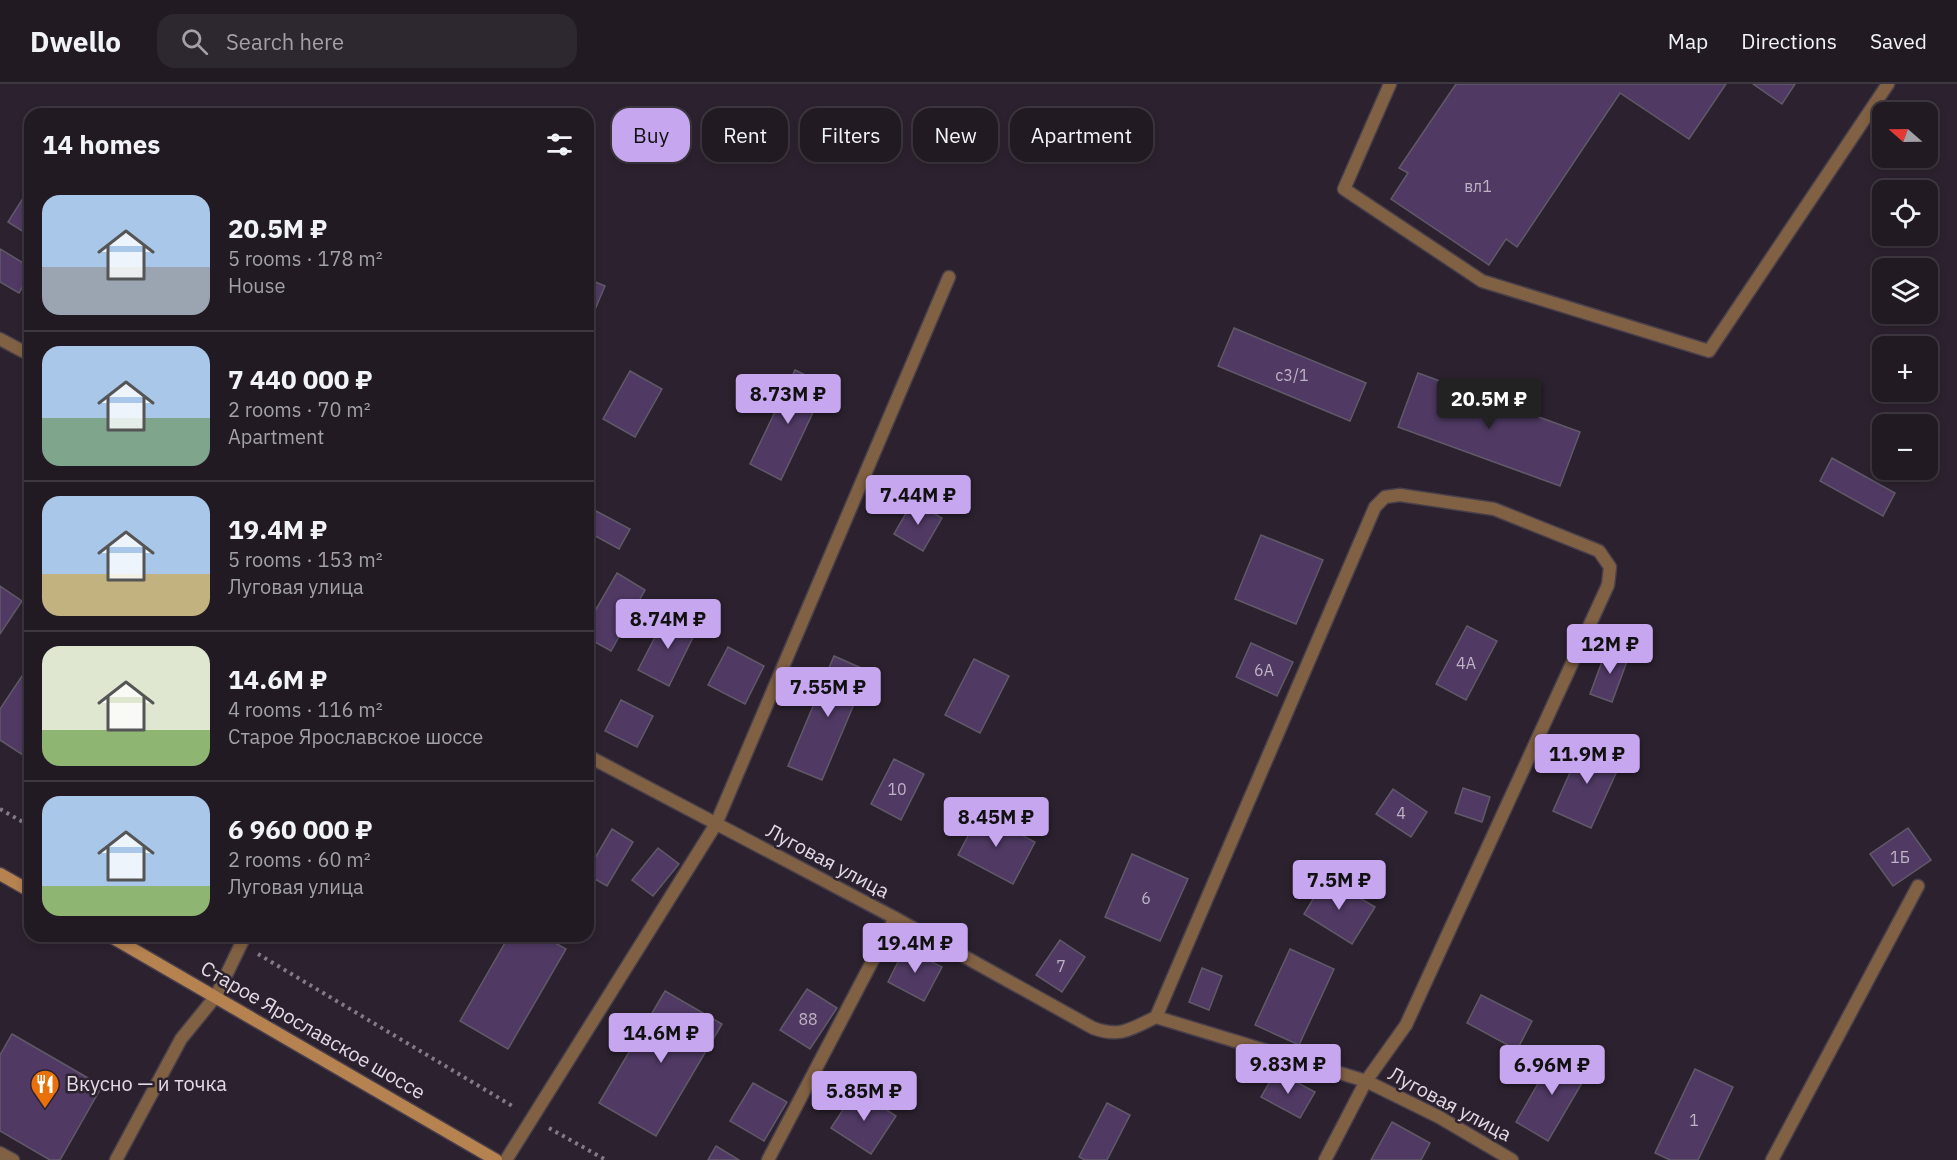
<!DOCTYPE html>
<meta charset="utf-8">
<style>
body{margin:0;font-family:"IBM Plex Sans",sans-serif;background:#2d2730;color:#f1f3f6;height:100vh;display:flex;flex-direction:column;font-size:22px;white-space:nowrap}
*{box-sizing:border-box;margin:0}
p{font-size:20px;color:#a2a1a6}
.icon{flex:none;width:33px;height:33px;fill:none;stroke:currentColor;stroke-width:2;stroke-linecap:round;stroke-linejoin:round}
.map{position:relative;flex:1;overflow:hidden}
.sheet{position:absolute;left:24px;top:24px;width:570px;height:834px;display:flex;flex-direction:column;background:#211a23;border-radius:18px;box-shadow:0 3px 9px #0003,0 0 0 2px #3e3841}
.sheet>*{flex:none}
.top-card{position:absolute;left:612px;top:24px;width:570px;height:54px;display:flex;gap:12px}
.needle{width:39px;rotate:290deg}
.tools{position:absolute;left:1872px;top:18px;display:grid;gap:12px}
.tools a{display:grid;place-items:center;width:66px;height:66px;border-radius:12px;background:#211a23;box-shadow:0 3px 9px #0003,0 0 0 2px #3e3841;font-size:30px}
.price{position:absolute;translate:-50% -51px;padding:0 14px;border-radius:6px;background:#c7a6f0;color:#111;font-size:20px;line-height:39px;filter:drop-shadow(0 2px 3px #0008)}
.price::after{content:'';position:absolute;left:50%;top:36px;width:18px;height:14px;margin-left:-9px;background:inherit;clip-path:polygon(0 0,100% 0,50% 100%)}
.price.current{background:#222;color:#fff}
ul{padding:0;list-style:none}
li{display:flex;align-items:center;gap:18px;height:150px;padding:0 18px}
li+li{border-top:2px solid #3e3841}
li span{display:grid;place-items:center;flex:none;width:168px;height:120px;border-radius:18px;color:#555}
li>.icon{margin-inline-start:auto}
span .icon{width:72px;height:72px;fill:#fffc;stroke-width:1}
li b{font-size:26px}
h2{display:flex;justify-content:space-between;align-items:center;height:72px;padding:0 18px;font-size:26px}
.chip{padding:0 21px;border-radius:18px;background:#211a23;box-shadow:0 3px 9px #0003,0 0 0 2px #3e3841;font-size:21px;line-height:54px}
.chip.current{background:#c7a6f0;color:#111}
header{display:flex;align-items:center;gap:36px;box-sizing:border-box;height:84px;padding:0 30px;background:#211a23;border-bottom:2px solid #3e3841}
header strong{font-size:28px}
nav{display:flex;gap:33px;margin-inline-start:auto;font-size:21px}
.search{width:420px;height:54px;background:#2d2730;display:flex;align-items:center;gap:15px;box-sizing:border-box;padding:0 21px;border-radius:18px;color:#a2a1a6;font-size:22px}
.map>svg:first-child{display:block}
</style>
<header>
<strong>Dwello</strong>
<div class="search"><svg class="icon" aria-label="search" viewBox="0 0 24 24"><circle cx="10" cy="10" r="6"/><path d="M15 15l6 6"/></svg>Search here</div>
<nav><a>Map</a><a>Directions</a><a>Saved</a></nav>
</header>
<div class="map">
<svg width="1957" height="1076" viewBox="0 0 1957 1076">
<rect width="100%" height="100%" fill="#2c222f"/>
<!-- building -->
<g fill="#503a64" stroke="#605968" stroke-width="1.5">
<polygon points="1456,0 1726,0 1689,55 1620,9 1517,163 1506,155 1489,181 1391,115 1408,89 1399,84"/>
<polygon points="1753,0 1795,0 1782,20"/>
<polygon points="30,103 30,152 8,138"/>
<polygon points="0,165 30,183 30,190 19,209 0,198"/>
<polygon points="588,195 605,202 588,242"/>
<polygon points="1234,244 1366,299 1350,337 1218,282"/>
<polygon points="795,286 826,301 781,396 750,380"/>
<polygon points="630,287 662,305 635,353 603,335"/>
<polygon points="1418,289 1580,348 1560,402 1398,343"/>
<polygon points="1832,374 1895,409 1883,432 1820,397"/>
<polygon points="913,417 942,434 923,467 894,450"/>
<polygon points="596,427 630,445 619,465 588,448"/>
<polygon points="1261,451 1323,476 1296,540 1235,515"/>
<polygon points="617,489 645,506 611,567 588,554 588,539"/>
<polygon points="0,502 22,517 0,550"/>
<polygon points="667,530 697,545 669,602 638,586"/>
<polygon points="1467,542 1497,557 1466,616 1436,600"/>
<polygon points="1251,559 1293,578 1277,612 1236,593"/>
<polygon points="728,563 764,582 745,620 708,601"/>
<polygon points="1607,564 1629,572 1612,618 1590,610"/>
<polygon points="834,572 868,587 822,696 788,682"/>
<polygon points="974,575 1009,592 980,649 945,631"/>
<polygon points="24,589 30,593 30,667 26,673 0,656 0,625"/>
<polygon points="621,616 653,632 637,663 605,647"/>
<polygon points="1583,659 1622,676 1591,744 1553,727"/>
<polygon points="894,675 924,690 901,736 871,720"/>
<polygon points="1463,704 1490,713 1482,738 1455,729"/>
<polygon points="1393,705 1427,728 1411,753 1376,730"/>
<polygon points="980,729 1035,758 1013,800 958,771"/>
<polygon points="1908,744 1931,776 1893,802 1870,770"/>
<polygon points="612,745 633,758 607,802 588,791 588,786"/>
<polygon points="658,764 679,780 653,812 632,796"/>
<polygon points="1132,770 1188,795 1160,857 1105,833"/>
<polygon points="1326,794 1375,823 1352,860 1304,830"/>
<polygon points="509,852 543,852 566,865 508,965 460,937"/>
<polygon points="1060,856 1085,873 1062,908 1036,891"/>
<polygon points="905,864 942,883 924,917 888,898"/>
<polygon points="1290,865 1334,885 1299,961 1255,941"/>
<polygon points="1202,884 1222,892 1209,926 1189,918"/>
<polygon points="807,905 837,924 810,965 780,946"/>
<polygon points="665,907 722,940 656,1052 599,1019"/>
<polygon points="1481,911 1532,937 1517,966 1467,939"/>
<polygon points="12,950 102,1002 60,1076 50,1076 0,1047 0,971"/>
<polygon points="1556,968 1589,987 1548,1057 1516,1038"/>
<polygon points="1695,985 1733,1003 1698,1076 1670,1076 1655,1069"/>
<polygon points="1276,987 1315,1008 1300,1034 1261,1013"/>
<polygon points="753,999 787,1018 764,1057 730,1037"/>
<polygon points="856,1006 896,1032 871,1070 831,1044"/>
<polygon points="1107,1019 1130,1031 1107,1076 1085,1076 1079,1073"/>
<polygon points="1392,1038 1430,1059 1421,1076 1371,1076"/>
<polygon points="716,1062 739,1076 708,1076"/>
</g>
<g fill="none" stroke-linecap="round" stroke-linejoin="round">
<!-- lane casing -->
<g stroke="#49404c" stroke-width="15">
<g id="lane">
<polyline points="1390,0 1344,105 1482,197 1709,267 1888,0"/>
<polyline points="1156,933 1375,423 1385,413 1400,411 1494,425 1599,467 1610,483 1608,501 1406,941 1366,997 1325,1076"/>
<polyline points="0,1069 13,1076"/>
<polyline points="116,1076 181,955 216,912"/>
<polyline points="506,1076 716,740 949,193"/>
<polyline points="768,1076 895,834"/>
</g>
</g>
<!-- street casing -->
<g stroke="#49404c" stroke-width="15">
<g id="street">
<polyline points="0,255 30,271"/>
<path d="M588,672L895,834L1093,944C1120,954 1131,945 1156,933L1366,997L1439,1033L1512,1076"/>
<polyline points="216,912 245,852"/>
<polyline points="1772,1076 1918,802"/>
</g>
</g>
<!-- secondary casing -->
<g stroke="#49404c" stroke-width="15">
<g id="secondary">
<polyline points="0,790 30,807"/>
<polyline points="110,852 496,1076"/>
</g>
</g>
<!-- path -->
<g stroke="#837b86" stroke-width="4" stroke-dasharray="3 4.5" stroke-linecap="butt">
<polyline points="0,725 30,742"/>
<polyline points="258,870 514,1023"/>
<polyline points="549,1044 606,1076"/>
</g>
<!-- lane -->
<use href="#lane" stroke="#816143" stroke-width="12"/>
<!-- street -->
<use href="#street" stroke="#816143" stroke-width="12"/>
<!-- secondary -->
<use href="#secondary" stroke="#b58250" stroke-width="12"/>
</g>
<!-- icons -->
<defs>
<g id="restaurant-pin" transform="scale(1.5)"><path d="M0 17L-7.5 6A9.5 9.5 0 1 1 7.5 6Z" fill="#e8710a" stroke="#2c222f"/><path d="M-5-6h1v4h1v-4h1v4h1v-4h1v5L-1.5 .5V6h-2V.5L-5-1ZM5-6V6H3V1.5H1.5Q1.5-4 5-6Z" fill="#fff"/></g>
</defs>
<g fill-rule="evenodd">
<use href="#restaurant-pin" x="45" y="1000"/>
</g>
<g text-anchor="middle" stroke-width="5" stroke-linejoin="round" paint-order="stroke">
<!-- number labels -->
<g font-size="16" fill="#beb3c4">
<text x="1478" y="108">вл1</text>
<text x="1292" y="297">с3/1</text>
<text x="1466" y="585">4А</text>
<text x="1264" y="592">6А</text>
<text x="897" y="711">10</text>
<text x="1401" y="735">4</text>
<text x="1900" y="779">1Б</text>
<text x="1146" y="820">6</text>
<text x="1061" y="888">7</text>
<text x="808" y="941">88</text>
<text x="1694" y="1042">1</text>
</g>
<!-- street labels -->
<g font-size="20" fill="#e2dbe4" stroke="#2c222f">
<text transform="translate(828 777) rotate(28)" y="7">Луговая улица</text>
<text transform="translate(313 946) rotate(30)" y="7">Старое Ярославское шоссе</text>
<text transform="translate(1450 1020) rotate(28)" y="7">Луговая улица</text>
</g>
<!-- poi labels -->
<g font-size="20" fill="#e2dbe4" stroke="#2c222f" text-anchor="start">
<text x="66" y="1007">Вкусно — и точка</text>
</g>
</g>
</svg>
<div class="tools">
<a><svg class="needle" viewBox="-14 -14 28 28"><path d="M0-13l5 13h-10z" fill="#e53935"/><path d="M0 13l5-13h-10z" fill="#a2a1a6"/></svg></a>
<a><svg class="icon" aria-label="locate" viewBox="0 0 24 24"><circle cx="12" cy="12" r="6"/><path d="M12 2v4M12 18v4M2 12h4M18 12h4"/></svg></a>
<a><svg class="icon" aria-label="layers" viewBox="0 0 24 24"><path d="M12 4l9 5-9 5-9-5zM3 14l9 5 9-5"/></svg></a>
<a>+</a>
<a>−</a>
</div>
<b class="price" style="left:788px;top:341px">8.73M ₽</b>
<b class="price current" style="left:1489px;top:346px">20.5M ₽</b>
<b class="price" style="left:918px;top:442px">7.44M ₽</b>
<b class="price" style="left:668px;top:566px">8.74M ₽</b>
<b class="price" style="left:1610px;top:591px">12M ₽</b>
<b class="price" style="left:828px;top:634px">7.55M ₽</b>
<b class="price" style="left:1587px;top:701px">11.9M ₽</b>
<b class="price" style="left:996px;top:764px">8.45M ₽</b>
<b class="price" style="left:1339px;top:827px">7.5M ₽</b>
<b class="price" style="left:915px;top:890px">19.4M ₽</b>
<b class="price" style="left:661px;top:980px">14.6M ₽</b>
<b class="price" style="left:1288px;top:1011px">9.83M ₽</b>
<b class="price" style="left:1552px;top:1012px">6.96M ₽</b>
<b class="price" style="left:864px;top:1038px">5.85M ₽</b>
<div class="top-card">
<a class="chip current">Buy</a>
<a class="chip">Rent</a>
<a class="chip">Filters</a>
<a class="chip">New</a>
<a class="chip">Apartment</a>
</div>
<section class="sheet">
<h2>14 homes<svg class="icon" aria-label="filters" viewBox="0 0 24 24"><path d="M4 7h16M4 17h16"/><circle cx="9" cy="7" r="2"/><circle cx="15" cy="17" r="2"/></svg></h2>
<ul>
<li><span style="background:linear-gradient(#a9c7e8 60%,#9aa5b1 0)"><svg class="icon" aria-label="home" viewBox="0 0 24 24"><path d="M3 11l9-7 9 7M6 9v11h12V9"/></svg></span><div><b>20.5M ₽</b><p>5 rooms · 178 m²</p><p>House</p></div></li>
<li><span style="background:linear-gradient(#a9c7e8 60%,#7fa58c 0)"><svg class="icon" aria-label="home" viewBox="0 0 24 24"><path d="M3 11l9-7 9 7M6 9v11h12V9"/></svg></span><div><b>7 440 000 ₽</b><p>2 rooms · 70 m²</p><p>Apartment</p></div></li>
<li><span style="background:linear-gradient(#a9c7e8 65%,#c2b280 0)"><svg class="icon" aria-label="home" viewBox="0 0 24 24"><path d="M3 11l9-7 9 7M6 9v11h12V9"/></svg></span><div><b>19.4M ₽</b><p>5 rooms · 153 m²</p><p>Луговая улица</p></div></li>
<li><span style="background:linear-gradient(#dfe7d0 70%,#8fb573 0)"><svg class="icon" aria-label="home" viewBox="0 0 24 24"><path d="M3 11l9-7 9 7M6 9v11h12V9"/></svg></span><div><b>14.6M ₽</b><p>4 rooms · 116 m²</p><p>Старое Ярославское шоссе</p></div></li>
<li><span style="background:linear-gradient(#a9c7e8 75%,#8fb573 0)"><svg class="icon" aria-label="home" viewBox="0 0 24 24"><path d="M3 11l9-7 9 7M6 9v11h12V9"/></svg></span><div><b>6 960 000 ₽</b><p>2 rooms · 60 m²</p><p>Луговая улица</p></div></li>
</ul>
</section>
</div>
